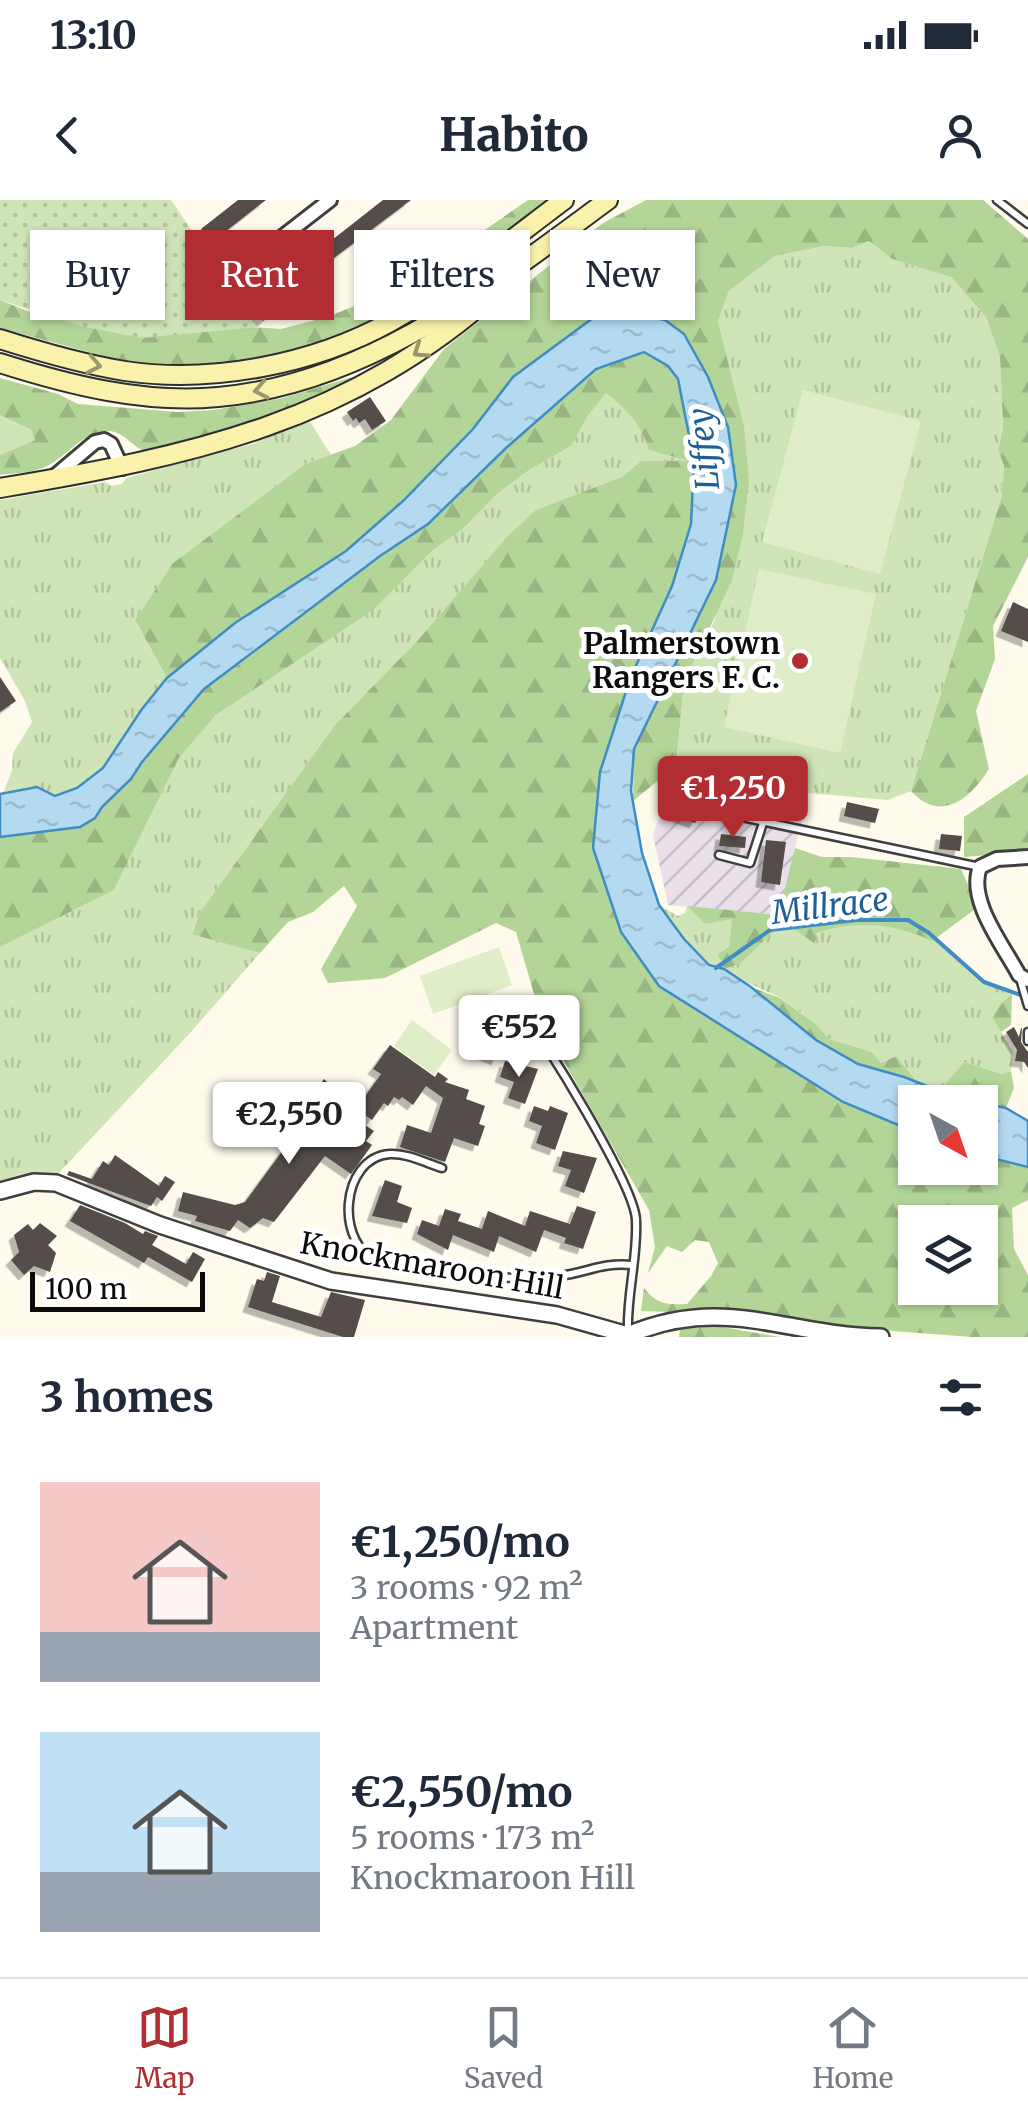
<!DOCTYPE html>
<meta charset="utf-8">
<style>
body{margin:0;font-family:Merriweather,serif;background:#f6f6f7;color:#1f2937;height:100vh;display:flex;flex-direction:column;font-size:38px;white-space:nowrap}
*{box-sizing:border-box;margin:0}
p{font-size:32px;color:#747a83}
.icon{flex:none;width:55px;height:55px;fill:none;stroke:currentColor;stroke-width:2;stroke-linecap:round;stroke-linejoin:round}
.map{position:relative;height:1137px;overflow:hidden}
.side{display:flex;flex-direction:column;background:#fff;flex:1}
.side>*{flex:none}
.hud{position:absolute;left:30px;top:30px;width:970px;height:90px;display:flex;gap:20px}
.needle{width:65px;rotate:140deg}
.tools{position:absolute;left:898px;top:885px;display:grid;gap:20px}
.tools a{display:grid;place-items:center;width:100px;height:100px;border-radius:0px;background:#fff;box-shadow:0 2px 8px #0004;font-size:50px}
.scale{position:absolute;left:30px;bottom:25px;width:175px;box-sizing:border-box;padding-left:10px;border:5px solid #0c0c0c;border-top:0;font-size:28px;line-height:35px;white-space:nowrap;color:#0c0c0c;-webkit-text-stroke:8px #fff;paint-order:stroke}
.price{position:absolute;translate:-50% -85px;padding:0 22px;border-radius:10px;background:#fff;color:#222;font-size:32px;line-height:65px;filter:drop-shadow(0 2px 5px #0008)}
.price::after{content:'';position:absolute;left:50%;top:60px;width:30px;height:22px;margin-left:-15px;background:inherit;clip-path:polygon(0 0,100% 0,50% 100%)}
.price.current{background:#b22d31;color:#fff}
ul{padding:0;list-style:none}
li{display:flex;align-items:center;gap:30px;height:250px;padding:0 40px}
li span{display:grid;place-items:center;flex:none;width:280px;height:200px;border-radius:0px;color:#555}
li>.icon{margin-inline-start:auto}
span .icon{width:120px;height:120px;fill:#fffc;stroke-width:1}
li b{font-size:42px}
h2{display:flex;justify-content:space-between;align-items:center;height:120px;padding:0 40px;font-size:42px}
.tag{padding:0 35px;border-radius:0px;background:#fff;box-shadow:0 2px 8px #0004;font-size:35px;line-height:90px}
.tag.current{background:#b22d31;color:#fff}
.status{display:flex;justify-content:space-between;align-items:center;height:70px;padding:0 50px;background:#fff;direction:ltr}
.status svg{height:28px;fill:currentColor}
header{display:flex;justify-content:space-between;align-items:center;height:130px;padding:0 40px;background:#fff;font-size:45px;font-weight:800}
.tabs{display:flex;justify-content:space-around;align-items:center;height:140px;border-top:2px solid #e0e1e3;background:#fff;font-size:28px;color:#747a83}
.tabs a{display:grid;justify-items:center;gap:5px}
.tabs .current{color:#b22d31}
.map>svg:first-child{display:block}
</style>
<div class="status"><b>13:10</b><svg viewBox="0 0 49 12"><path d="M0 12V9h3v3zM5 12V6h3v6zM10 12V3h3v9zM15 12V0h3v12zM26 1h20v11H26zM47 4h2v5h-2z"/></svg></div>
<header><svg class="icon" aria-label="back" viewBox="0 0 24 24"><path d="M15 5l-7 7 7 7"/></svg>Habito<svg class="icon" aria-label="person" viewBox="0 0 24 24"><circle cx="12" cy="8" r="4"/><path d="M4 21q1-7 8-7t8 7"/></svg></header>
<div class="map">
<svg width="1028" height="1137" viewBox="0 0 1028 1137">
<defs>
<pattern id="industrial-furrows" width="10" height="10" patternUnits="userSpaceOnUse" patternTransform="scale(2.5)"><rect width="10" height="10" fill="#e9e0ea"/><path d="M-1 1l2-2M0 10L10 0M9 11l2-2" fill="none" stroke="#c7bfc8"/></pattern>
<pattern id="grass-tufts" width="24" height="20" patternUnits="userSpaceOnUse" patternTransform="scale(2.5)"><rect width="24" height="20" fill="#cfe5b8"/><path d="M3 7l-1-3M5 7V3M7 7l1-3M15 17l-1-3M17 17v-4M19 17l1-3" fill="none" stroke="#b1c39d"/></pattern>
<pattern id="forest-firs" width="22" height="20" patternUnits="userSpaceOnUse" patternTransform="scale(2.5)"><rect width="22" height="20" fill="#b3d598"/><path d="M5 1l3.5 6h-7zM16 11l3.5 6h-7z" fill="#99b682"/></pattern>
<pattern id="park-dots" width="8" height="8" patternUnits="userSpaceOnUse" patternTransform="scale(2.5)"><rect width="8" height="8" fill="#cfe5b8"/><path d="M2 2h.1M6 6h.1" fill="none" stroke="#b1c39d" stroke-width="1.8" stroke-linecap="round"/></pattern>
<pattern id="water-ripples" width="26" height="14" patternUnits="userSpaceOnUse" patternTransform="scale(2.5)"><rect width="26" height="14" fill="#b4daf2"/><path d="M2 4q2-2 4 0t4 0M15 11q2-2 4 0t4 0" fill="none" stroke="#9abace"/></pattern>
<filter id="shadow"><feDropShadow dx="-5.5" dy="5.5" stdDeviation="0" flood-color="#0004"/></filter>
</defs>
<rect width="100%" height="100%" fill="#fefbec"/>
<!-- industrial -->
<polygon fill="url(#industrial-furrows)" points="680,562 808,593 779,715 668,705 653,635"/>
<!-- grass -->
<g fill="url(#grass-tufts)">
<polygon points="869,41 892,59 951,77 986,117 1000,157 1003,227 998,250 1004,266 1002,295 911,591 888,600 808,593 680,562 677,558 684,483 715,419 744,226 718,121 729,91 775,56 824,46 852,48"/>
<path d="M606,193C626,209 642,225 650,250L694,261H641L622,277L580,295L419,439L335,525L200,712L192,733L260,753L190,833L56,976L35,972L0,983V747L114,690L179,558L216,515L372,410L433,350L463,329L497,294L526,272L571,246L587,217Z"/>
<polygon points="0,215 31,230 35,240 0,255"/>
<polygon points="309,220 331,255 305,264 173,363 135,420 167,478 142,509 103,568 77,588 55,596 37,587 3,593 12,571 13,553 32,522 25,501 0,458 0,300 105,282 111,286 122,284 126,278 255,243"/>
<polygon points="659,705 678,716 685,713 687,706 705,724 733,718 729,747 770,731 857,722 907,721 934,740 983,783 1012,794 1000,804 992,817 1013,852 1011,871 1002,874 964,862 937,893 920,885 896,856 881,863 872,852 828,839 816,824 781,798 709,765 684,739"/>
</g>
<!-- forest -->
<g fill="url(#forest-firs)" fill-rule="evenodd">
<polygon points="528,0 555,0 386,118 288,155 208,166 160,166 114,159 0,128 0,100 30,112 281,129 327,117 377,97 427,70"/>
<path d="M646,0H983L1028,39V357L993,426L995,459L976,511L989,569C971,598 941,624 911,591L1002,295L1004,266L998,250L1003,227L1000,157L986,117L951,77L892,59L869,41L852,48L824,46L775,56L729,91L718,121L744,226L749,281L743,334L732,380L684,483L676,566L633,601L634,549L691,433L728,227L708,177L684,134L513,177L473,229L403,301L346,351L235,423L167,478L135,420L173,363L305,264L355,246L391,220L444,149L603,23Z"/>
<path d="M644,151L668,166L678,179L694,261L691,324L673,390L630,479L621,732L659,786L843,902L915,932V968H980V955L1028,967V1000L1012,1008L1014,1049L1028,1075V1137H972L853,1128L761,1115L641,1111L644,1088C657,1104 666,1105 687,1104L711,1076L718,1063L709,1042L695,1040L682,1052L667,1046L648,1073L655,1047L649,1010L543,825L516,732L496,723L385,778L328,783L321,769L357,706L344,686L313,712L288,722L260,753L192,734L200,712L335,525L419,439L507,337L536,310L622,277L641,261H689L649,250C642,225 626,209 606,193L587,217L571,246L526,272L497,294L463,329L433,350L373,410L216,515L179,558L114,690L0,747V637L80,627L95,618L102,607L131,579L142,562L204,489L380,356L428,324L506,248L596,169ZM915,1022H980V1088H915Z"/>
<path d="M362,174C299,217 220,233 149,252C132,249 125,231 108,231C85,230 67,256 47,266C34,273 15,273 0,275V255L35,240L31,230L0,215V178L58,194L78,204L178,212L214,210L283,198Z"/>
<polygon points="1028,574 1028,652 964,657 964,617"/>
<path d="M795,648L822,657H852L961,669L978,707L932,741C894,723 856,720 816,733L815,744L797,731L778,727L741,763L724,769L718,754L729,747L732,719L705,724L687,706L778,715Z"/>
<polygon points="751,787 780,798 816,824 829,839 872,852 881,863 896,856 920,885 858,864 816,840"/>
<polygon points="1012,794 1011,825 1001,832 992,817 1000,804"/>
<path d="M964,862L1002,874L1011,871L1014,888L1006,908C984,900 960,900 937,893Z"/>
<polygon points="716,1126 780,1137 679,1137 680,1128"/>
</g>
<!-- park -->
<polygon fill="url(#park-dots)" points="0,0 171,0 258,127 141,138 81,126 0,100"/>
<!-- pitch -->
<g fill="#e0edc9">
<polygon points="803,190 921,221 880,374 762,342"/>
<polygon points="759,369 876,394 840,553 724,527"/>
<polygon points="499,747 512,785 433,814 420,776"/>
<polygon points="412,820 452,850 434,875 394,846"/>
</g>
<!-- water -->
<g fill="url(#water-ripples)" stroke="#408dc4" stroke-width="2.5">
<polygon points="631,113 665,120 684,134 708,177 728,227 736,285 716,380 634,549 631,591 642,653 659,705 684,739 709,765 724,769 751,787 816,840 858,864 904,877 968,902 915,902 915,932 843,902 659,786 621,732 593,648 600,572 630,479 672,386 691,324 694,261 678,179 668,166 644,152 596,169 506,248 428,324 380,356 204,489 142,562 131,579 102,607 95,618 80,627 0,637 0,594 37,587 55,596 77,588 103,568 142,509 167,478 235,423 346,351 403,301 473,229 513,177 593,118"/>
<polygon points="980,903 1006,908 1028,921 1028,967 980,955"/>
</g>
<g fill="none" stroke-linecap="round" stroke-linejoin="round">
<!-- stream -->
<polyline stroke="#408dc4" stroke-width="4" points="716,768 770,730 856,720 908,720 929,733 984,782 1023,796"/>
</g>
<!-- building -->
<g fill="#544d49" filter="url(#shadow)">
<polygon points="238,0 266,0 212,42 201,29"/>
<polygon points="383,0 411,0 294,88 268,110 271,114 263,121 249,105"/>
<polygon points="370,197 386,221 372,230 365,219 359,223 356,218 353,221 347,212"/>
<polygon points="1013,402 1028,409 1028,442 1001,431"/>
<polygon points="0,477 16,501 0,512"/>
<polygon points="693,573 715,584 695,623 671,614"/>
<polygon points="847,602 879,609 875,623 844,616"/>
<polygon points="721,634 746,637 745,648 719,646"/>
<polygon points="941,634 962,636 960,651 939,649"/>
<polygon points="766,640 786,642 780,685 761,682"/>
<polygon points="476,818 510,825 497,860 480,853 485,839 471,834"/>
<polygon points="1014,827 1019,837 1021,828 1022,828 1021,842 1028,852 1028,868 1024,862 1015,861 1017,850 1006,832"/>
<polygon points="390,845 435,877 438,872 448,879 445,882 469,890 466,899 485,906 479,924 485,926 478,946 454,938 445,962 400,947 407,925 431,933 443,898 426,886 413,905 402,897 399,900 394,897 388,906 384,903 372,920 356,909 381,874 373,869"/>
<polygon points="505,861 538,869 525,904 508,898 514,882 500,877"/>
<polygon points="324,879 345,898 328,920 346,933 349,929 355,933 362,923 374,931 366,941 372,945 351,974 325,956 274,1022 263,1018 250,1028 238,1020 230,1031 195,1021 197,1016 178,1011 183,992 235,1005 245,1002 314,908 308,901"/>
<polygon points="534,906 548,911 550,906 568,913 555,950 536,943 542,926 529,921"/>
<polygon points="563,951 597,958 584,993 565,986 571,970 558,966"/>
<polygon points="115,955 159,986 165,976 175,982 162,1001 157,997 151,1006 67,975 69,971 92,979 103,961 109,965"/>
<polygon points="385,980 402,986 397,1002 412,1008 407,1023 372,1016"/>
<polygon points="80,1005 125,1023 143,1034 145,1031 158,1036 152,1045 186,1064 193,1052 205,1059 192,1082 148,1057 144,1063 70,1021"/>
<polygon points="577,1006 596,1012 583,1049 564,1043 566,1038 544,1030 536,1052 499,1036 494,1052 453,1035 448,1050 417,1034 422,1020 439,1026 445,1009 461,1014 458,1021 482,1029 488,1011 525,1026 530,1011 570,1024"/>
<polygon points="40,1023 57,1036 48,1045 56,1053 50,1072 34,1066 24,1075 11,1060 19,1052 14,1035 28,1024 33,1030"/>
<polygon points="267,1072 280,1076 272,1102 321,1117 331,1092 365,1100 354,1137 343,1137 248,1107 257,1079 264,1081"/>
</g>
<g fill="none" stroke-linecap="round" stroke-linejoin="round">
<!-- service casing -->
<g stroke="#3f3f3f" stroke-width="11">
<g id="service">
<polyline points="997,0 1028,24"/>
<polyline points="713,611 980,667"/>
<polyline points="719,655 750,663 763,623"/>
<polyline points="1019,775 1028,806"/>
<path d="M517,804C542,835 635,986 636,1020C638,1058 626,1096 628,1135"/>
<polyline points="1028,832 1028,841"/>
<path d="M442,968C426,963 407,953 390,954C340,957 333,1047 382,1064C420,1077 517,1080 558,1076C587,1073 601,1062 632,1065"/>
</g>
</g>
<!-- minor casing -->
<g stroke="#3f3f3f" stroke-width="18">
<g id="minor">
<polyline points="237,72 330,0"/>
<polyline points="56,275 95,242 104,240 111,244 122,268"/>
<path d="M1028,657L997,659L980,667C967,700 1003,745 1019,775L1028,780"/>
</g>
</g>
<!-- tertiary casing -->
<g stroke="#3f3f3f" stroke-width="20">
<g id="tertiary">
<polyline points="0,991 34,982 56,983 160,1025 331,1081 557,1115 635,1137"/>
<path d="M628,1135C725,1094 786,1136 881,1137"/>
</g>
</g>
<!-- secondary casing -->
<g stroke="#2e2e2e" stroke-width="22">
<g id="secondary">
<path d="M0,139C41,152 82,164 125,171C212,184 314,164 390,122C452,88 508,42 564,0"/>
<path d="M0,163C69,185 144,204 218,197C368,184 491,86 608,0"/>
<path d="M0,288C191,256 351,223 500,88"/>
</g>
</g>
<!-- service -->
<use href="#service" stroke="#fff" stroke-width="6"/>
<!-- minor -->
<use href="#minor" stroke="#fff" stroke-width="12"/>
<!-- tertiary -->
<use href="#tertiary" stroke="#fff" stroke-width="15"/>
<!-- secondary -->
<use href="#secondary" stroke="#faf2ab" stroke-width="18"/>
</g>
<!-- one-way arrows -->
<defs><path id="oneway-chevron" d="M-2-3.5L2.5 0L-2 3.5" fill="none" stroke-width="1.6" stroke-linecap="round" stroke-linejoin="round" transform="scale(2.5)"/></defs>
<g stroke="#9b966b">
<use href="#oneway-chevron" transform="translate(420 151) rotate(146)"/>
<use href="#oneway-chevron" transform="translate(94 165) rotate(11)"/>
<use href="#oneway-chevron" transform="translate(261 190) rotate(169)"/>
</g>
<!-- markers -->
<circle fill="#b22d31" stroke="#fff" stroke-width="4" cx="800" cy="461" r="10"/>
<g text-anchor="middle" stroke-width="10" stroke-linejoin="round" paint-order="stroke">
<!-- poi labels -->
<g font-size="30" font-weight="bold" fill="#0c0c0c" stroke="#fff" text-anchor="end">
<text x="780" y="454">Palmerstown<tspan x="780" dy="34">Rangers F. C.</tspan></text>
</g>
<!-- street labels -->
<g font-size="30" fill="#0c0c0c" stroke="#fff">
<text transform="translate(432 1066) rotate(10)" y="10">Knockmaroon Hill</text>
</g>
<!-- water labels -->
<g font-size="32" font-style="italic" fill="#1e5f95" stroke="#fff">
<text transform="translate(704 249) rotate(-96)" y="11">Liffey</text>
<text transform="translate(830 706) rotate(-7)" y="11">Millrace</text>
</g>
</g>
</svg>
<div class="tools">
<a><svg class="needle" viewBox="-14 -14 28 28"><path d="M0-13l5 13h-10z" fill="#e53935"/><path d="M0 13l5-13h-10z" fill="#747a83"/></svg></a>
<a><svg class="icon" aria-label="layers" viewBox="0 0 24 24"><path d="M12 4l9 5-9 5-9-5zM3 14l9 5 9-5"/></svg></a>
</div>
<div class="scale">100 m</div>
<b class="price current" style="left:733px;top:641px">€1,250</b>
<b class="price" style="left:519px;top:880px">€552</b>
<b class="price" style="left:289px;top:967px">€2,550</b>
<div class="hud">
<a class="tag">Buy</a>
<a class="tag current">Rent</a>
<a class="tag">Filters</a>
<a class="tag">New</a>
</div>
</div>
<section class="side">
<h2>3 homes<svg class="icon" aria-label="filters" viewBox="0 0 24 24"><path d="M4 7h16M4 17h16"/><circle cx="9" cy="7" r="2"/><circle cx="15" cy="17" r="2"/></svg></h2>
<ul>
<li><span style="background:linear-gradient(#f6c9c9 75%,#9aa5b1 0)"><svg class="icon" aria-label="home" viewBox="0 0 24 24"><path d="M3 11l9-7 9 7M6 9v11h12V9"/></svg></span><div><b>€1,250/mo</b><p>3 rooms · 92 m²</p><p>Apartment</p></div></li>
<li><span style="background:linear-gradient(#bfe0f5 70%,#9aa5b1 0)"><svg class="icon" aria-label="home" viewBox="0 0 24 24"><path d="M3 11l9-7 9 7M6 9v11h12V9"/></svg></span><div><b>€2,550/mo</b><p>5 rooms · 173 m²</p><p>Knockmaroon Hill</p></div></li>
</ul>
</section>
<nav class="tabs">
<a class="current"><svg class="icon" aria-label="map" viewBox="0 0 24 24"><path d="M3 6l6-2 6 2 6-2v14l-6 2-6-2-6 2zM9 4v14M15 6v14"/></svg>Map</a>
<a><svg class="icon" aria-label="saved" viewBox="0 0 24 24"><path d="M7 4h10v16l-5-4-5 4z"/></svg>Saved</a>
<a><svg class="icon" aria-label="home" viewBox="0 0 24 24"><path d="M3 11l9-7 9 7M6 9v11h12V9"/></svg>Home</a>
</nav>
